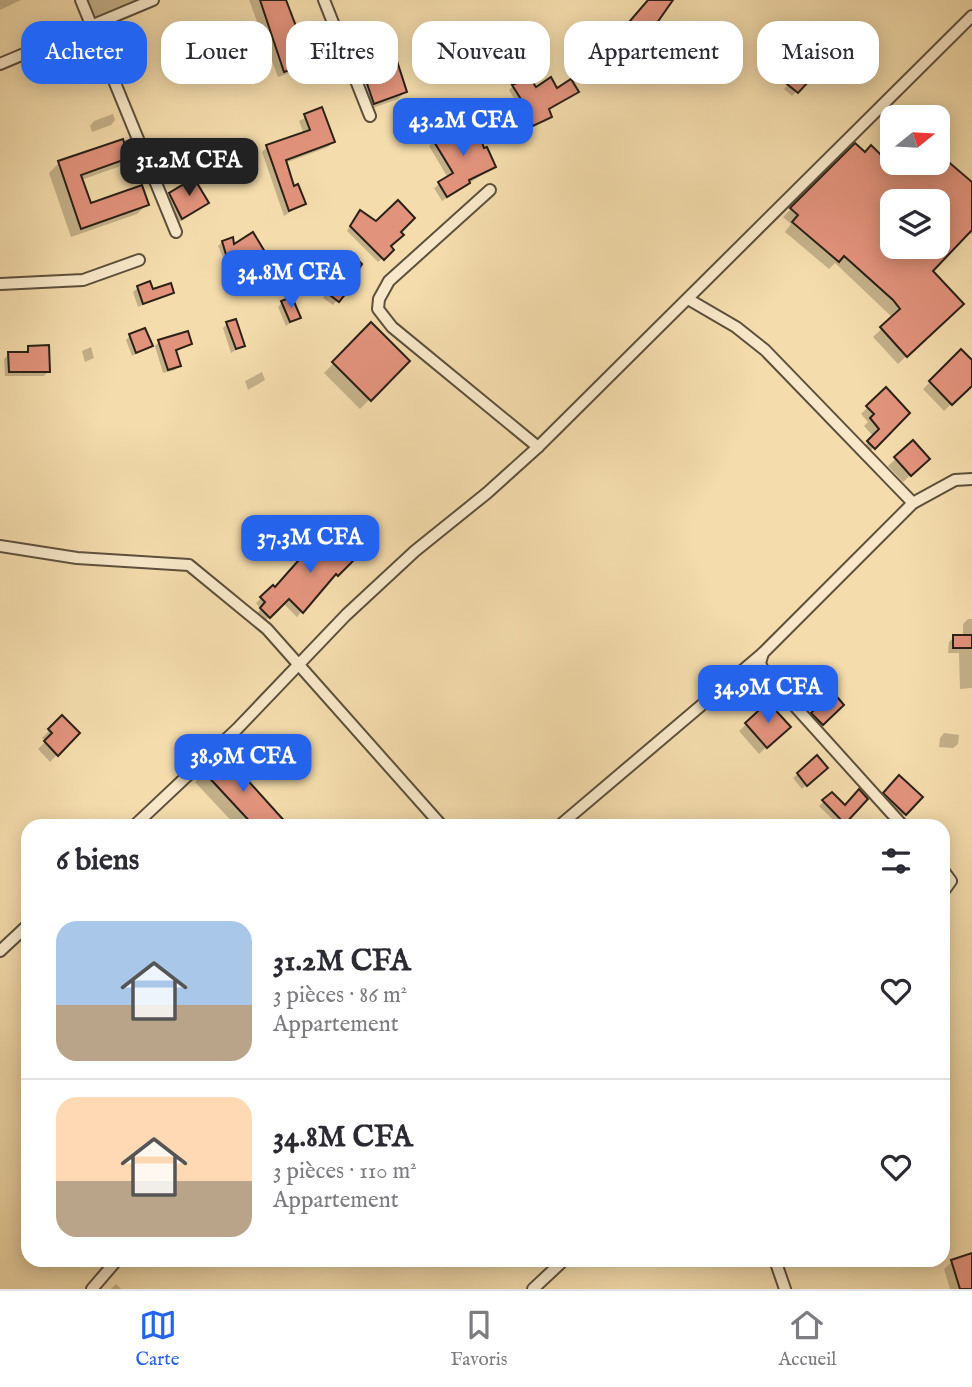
<!DOCTYPE html>
<html lang="fr">
<meta charset="utf-8">
<style>
body{margin:0;font-family:"IM FELL English",serif;background:#f2f2f3;color:#2b2b33;height:100vh;display:flex;flex-direction:column;font-size:26px;white-space:nowrap}
*{box-sizing:border-box;margin:0}
p{font-size:23px;color:#7c7c81}
.icon{flex:none;width:38px;height:38px;fill:none;stroke:currentColor;stroke-width:2;stroke-linecap:round;stroke-linejoin:round}
.map{position:relative;flex:1;overflow:hidden}
.sheet{position:absolute;left:21px;top:819px;width:929px;height:448px;display:flex;flex-direction:column;background:#fff;border-radius:21px;box-shadow:0 4px 18px #0003}
.sheet>*{flex:none}
.banner{position:absolute;left:21px;top:21px;width:931px;height:63px;display:flex;gap:14px}
.needle{width:46px;rotate:72deg}
.buttons{position:absolute;left:880px;top:105px;display:grid;gap:14px}
.buttons a{display:grid;place-items:center;width:70px;height:70px;border-radius:14px;background:#fff;box-shadow:0 4px 18px #0003;font-size:35px}
.price{position:absolute;translate:-50% -60px;padding:0 16px;border-radius:14px;background:#2563eb;color:#fff;font-size:23px;line-height:46px;filter:drop-shadow(0 2px 4px #0008)}
.price::after{content:'';position:absolute;left:50%;top:42px;width:21px;height:16px;margin-left:-10px;background:inherit;clip-path:polygon(0 0,100% 0,50% 100%)}
.price.selected{background:#222;color:#fff}
ul{padding:0;list-style:none}
li{display:flex;align-items:center;gap:21px;height:175px;padding:0 35px}
li+li{border-top:2px solid #e1e1e2}
li span{display:grid;place-items:center;flex:none;width:196px;height:140px;border-radius:21px;color:#555}
li>.icon{margin-inline-start:auto}
span .icon{width:84px;height:84px;fill:#fffc;stroke-width:1}
li b{font-size:30px}
h2{display:flex;justify-content:space-between;align-items:center;height:84px;padding:0 35px;font-size:30px}
.chip{padding:0 24px;border-radius:21px;background:#fff;box-shadow:0 4px 18px #0003;font-size:24px;line-height:63px}
.chip.selected{background:#2563eb;color:#fff}
.dock{display:flex;justify-content:space-around;align-items:center;height:98px;border-top:2px solid #e1e1e2;background:#fff;font-size:19px;color:#7c7c81}
.dock a{display:grid;justify-items:center;gap:4px}
.dock .selected{color:#2563eb}
.map>svg:first-child{display:block}
</style>
<div class="map">
<svg width="972" height="1289" viewBox="0 0 972 1289">
<rect width="100%" height="100%" fill="#f4dcac"/>
<filter id="stains"><feTurbulence type="fractalNoise" baseFrequency=".00286" numOctaves="4"/><feColorMatrix values="0 0 0 0 .2 0 0 0 0 .09 0 0 0 0 .02 0 0 0 .5 -.17"/></filter>
<radialGradient id="worn" r=".72"><stop offset=".6" stop-color="#630" stop-opacity="0"/><stop offset="1" stop-color="#630" stop-opacity=".3"/></radialGradient>
<!-- shadow -->
<g fill="#0003" fill-rule="evenodd">
<polygon points="0,0 21,0 0,10"/>
<polygon points="80,0 140,0 88,21"/>
<polygon points="249,0 284,0 298,37 327,55 320,62 278,77"/>
<polygon points="651,0 672,0 651,29 624,46 616,33"/>
<polygon points="799,73 807,80 792,96 784,89"/>
<polygon points="364,74 405,92 398,99 367,110 357,81"/>
<polygon points="513,86 535,90 577,92 547,111 550,117 545,121 528,129 525,122 527,120 509,90"/>
<polygon points="321,110 333,142 328,147 285,163 293,188 304,203 284,216 262,152 267,147 304,134 299,121"/>
<polygon points="113,114 115,120 111,125 92,132 90,126 94,121"/>
<polygon points="894,115 897,117 892,117 892,139 881,128"/>
<polygon points="434,141 482,151 494,167 442,201 434,188 448,178 429,146"/>
<path d="M892,144V163H938V154L972,184V234L967,233L931,271L953,312L898,364L873,337L893,318L835,263L829,269L785,232L791,224L783,217L855,146L864,154L880,156ZM892,201H938V247H892Z"/>
<polygon points="127,158 118,167 81,180 90,206 147,204 137,214 71,237 49,173 59,163"/>
<polygon points="194,180 207,203 175,225 162,201"/>
<polygon points="356,216 392,250 378,262 347,231"/>
<polygon points="222,242 233,246 244,264 242,271 232,277 218,246"/>
<polygon points="351,254 349,281 351,283 333,305 323,298"/>
<polygon points="138,288 172,292 138,307 133,292"/>
<polygon points="282,303 299,317 286,326 278,307"/>
<polygon points="227,324 243,346 231,353 223,328"/>
<polygon points="371,325 408,361 360,409 324,373"/>
<polygon points="130,336 150,346 132,356 126,340"/>
<polygon points="159,342 190,344 175,352 179,365 175,370 163,373 155,346"/>
<polygon points="29,347 48,372 44,376 5,376 4,359 9,354 24,354"/>
<polygon points="91,347 94,358 85,362 82,351"/>
<polygon points="961,352 970,361 972,359 972,384 944,411 923,389"/>
<polygon points="262,372 265,380 248,390 245,381"/>
<polygon points="886,389 908,413 867,454 861,449 874,437 864,426 868,422 861,414"/>
<polygon points="913,443 928,459 903,482 888,466"/>
<polygon points="355,557 330,578 297,617 283,603 264,622 256,614 261,609 256,603 273,587 275,589"/>
<polygon points="968,619 972,619 972,688 960,689 959,653 948,653 949,642 954,637 963,637 963,624"/>
<polygon points="833,695 841,705 817,728 808,718"/>
<polygon points="768,704 788,727 759,754 739,731"/>
<polygon points="62,718 78,733 50,762 38,749 46,741 42,738"/>
<polygon points="944,733 959,735 958,744 953,748 939,747 940,738"/>
<polygon points="223,756 287,826 236,826 195,782"/>
<polygon points="821,772 802,789 793,778 798,774"/>
<polygon points="899,778 920,797 898,821 878,801"/>
<polygon points="832,794 845,807 865,799 839,826 819,806"/>
<polygon points="972,1253 972,1289 950,1289 944,1269 952,1262"/>
<polygon points="116,1284 121,1289 111,1289"/>
</g>
<!-- building -->
<g fill="#e2937c" stroke="#2b2117" stroke-width="2" fill-rule="evenodd">
<polygon points="260,0 286,0 299,34 318,27 329,56 284,72"/>
<polygon points="648,0 673,0 652,30 630,45 619,28 630,21"/>
<polygon points="397,61 407,92 374,104 363,72"/>
<polygon points="799,70 810,80 798,93 787,84"/>
<polygon points="551,77 557,88 571,79 579,92 549,109 552,117 533,126 529,116 531,115 512,85 530,78 536,87"/>
<polygon points="322,107 335,142 286,160 294,186 298,184 306,204 289,211 266,145 310,130 304,114"/>
<polygon points="476,125 484,148 487,147 496,167 469,180 470,183 447,197 438,182 453,173 433,140"/>
<polygon points="123,139 129,158 81,175 91,203 142,185 149,205 81,229 58,161"/>
<path d="M855,143L865,152L871,145L880,154L885,148L892,155V163H938V153L972,182V230L933,271L964,304L907,357L880,327L900,309L893,300L844,256L839,262L792,222L798,215L790,208ZM892,201H938V247H892Z"/>
<polygon points="194,178 209,203 182,219 169,193"/>
<polygon points="398,200 415,218 401,232 404,235 391,246 394,250 384,260 350,226 360,210 376,221"/>
<polygon points="253,232 265,252 246,263 248,267 237,275 227,258 222,241 233,237 234,244"/>
<polygon points="351,252 362,264 351,281 354,283 339,302 326,292"/>
<polygon points="150,281 153,289 171,283 174,293 143,304 137,286"/>
<polygon points="292,297 301,318 290,322 281,301"/>
<polygon points="236,319 245,346 236,349 226,322"/>
<polygon points="371,322 410,361 371,401 332,362"/>
<polygon points="145,328 153,346 136,353 129,334"/>
<polygon points="188,331 192,344 176,350 181,366 168,370 158,340"/>
<polygon points="49,345 50,372 9,372 8,352 28,352 28,346"/>
<polygon points="961,349 972,360 972,386 952,405 929,381"/>
<polygon points="886,387 910,413 875,449 867,441 879,429 870,418 874,414 866,406"/>
<polygon points="913,440 930,459 911,476 894,457"/>
<polygon points="334,530 357,557 338,576 336,574 303,613 289,599 270,618 260,608 265,602 260,597 273,585 275,587 305,553"/>
<rect x="953" y="635" width="19" height="13"/>
<polygon points="833,692 844,705 823,725 811,713"/>
<polygon points="768,702 791,727 767,748 745,723"/>
<polygon points="62,715 80,733 58,756 44,741 52,733 48,729"/>
<polygon points="223,753 289,826 254,826 203,771"/>
<polygon points="817,755 828,768 807,786 797,773"/>
<polygon points="899,775 923,797 906,815 883,793"/>
<polygon points="859,789 868,799 845,824 822,800 832,792 845,805"/>
<polygon points="972,1253 972,1289 960,1289 951,1260"/>
</g>
<g fill="none" stroke-linecap="round" stroke-linejoin="round">
<!-- minor casing -->
<g stroke="#5d503c" stroke-width="14">
<g id="minor">
<polyline points="81,0 176,232"/>
<polyline points="324,0 370,116"/>
<polyline points="0,64 153,0"/>
<polyline points="490,190 389,281 379,299 378,309 392,327 538,447"/>
<polyline points="0,284 83,280 139,260"/>
<polyline points="688,299 736,327 765,350 913,503"/>
<polyline points="0,546 77,558 189,565 267,629 442,826"/>
<polyline points="134,826 237,729 346,615 415,551 487,493 538,447 972,16"/>
<polyline points="559,826 763,653"/>
<polyline points="903,826 764,672 760,663 763,653 913,503 955,480 972,479"/>
<polyline points="943,870 951,881 943,892"/>
<polyline points="0,951 28,925"/>
<polyline points="775,1260 785,1289"/>
<polyline points="92,1289 117,1260"/>
<polyline points="533,1289 564,1260"/>
</g>
</g>
<!-- minor -->
<use href="#minor" stroke="#f8e8c9" stroke-width="10"/>
</g>
<rect width="100%" height="100%" filter="url(#stains)"/>
<rect width="100%" height="100%" fill="url(#worn)"/>
</svg>
<div class="buttons">
<a><svg class="needle" viewBox="-14 -14 28 28"><path d="M0-13l5 13h-10z" fill="#e53935"/><path d="M0 13l5-13h-10z" fill="#7c7c81"/></svg></a>
<a><svg class="icon" aria-label="layers" viewBox="0 0 24 24"><path d="M12 4l9 5-9 5-9-5zM3 14l9 5 9-5"/></svg></a>
</div>
<b class="price" style="left:463px;top:158px">43.2M CFA</b>
<b class="price selected" style="left:189px;top:198px">31.2M CFA</b>
<b class="price" style="left:291px;top:310px">34.8M CFA</b>
<b class="price" style="left:310px;top:575px">37.3M CFA</b>
<b class="price" style="left:768px;top:725px">34.9M CFA</b>
<b class="price" style="left:243px;top:794px">38.9M CFA</b>
<div class="banner">
<a class="chip selected">Acheter</a>
<a class="chip">Louer</a>
<a class="chip">Filtres</a>
<a class="chip">Nouveau</a>
<a class="chip">Appartement</a>
<a class="chip">Maison</a>
</div>
<section class="sheet">
<h2>6 biens<svg class="icon" aria-label="filters" viewBox="0 0 24 24"><path d="M4 7h16M4 17h16"/><circle cx="9" cy="7" r="2"/><circle cx="15" cy="17" r="2"/></svg></h2>
<ul>
<li><span style="background:linear-gradient(#a9c7e8 60%,#b9a48a 0)"><svg class="icon" aria-label="home" viewBox="0 0 24 24"><path d="M3 11l9-7 9 7M6 9v11h12V9"/></svg></span><div><b>31.2M CFA</b><p>3 pièces · 86 m²</p><p>Appartement</p></div><svg class="icon" aria-label="heart" viewBox="0 0 24 24"><path d="M12 20l-8-8c-3-5 5-10 8-4 3-6 11-1 8 4z"/></svg></li>
<li><span style="background:linear-gradient(#ffd9b3 60%,#b9a48a 0)"><svg class="icon" aria-label="home" viewBox="0 0 24 24"><path d="M3 11l9-7 9 7M6 9v11h12V9"/></svg></span><div><b>34.8M CFA</b><p>3 pièces · 110 m²</p><p>Appartement</p></div><svg class="icon" aria-label="heart" viewBox="0 0 24 24"><path d="M12 20l-8-8c-3-5 5-10 8-4 3-6 11-1 8 4z"/></svg></li>
</ul>
</section>
</div>
<nav class="dock">
<a class="selected"><svg class="icon" aria-label="map" viewBox="0 0 24 24"><path d="M3 6l6-2 6 2 6-2v14l-6 2-6-2-6 2zM9 4v14M15 6v14"/></svg>Carte</a>
<a><svg class="icon" aria-label="saved" viewBox="0 0 24 24"><path d="M7 4h10v16l-5-4-5 4z"/></svg>Favoris</a>
<a><svg class="icon" aria-label="home" viewBox="0 0 24 24"><path d="M3 11l9-7 9 7M6 9v11h12V9"/></svg>Accueil</a>
</nav>
